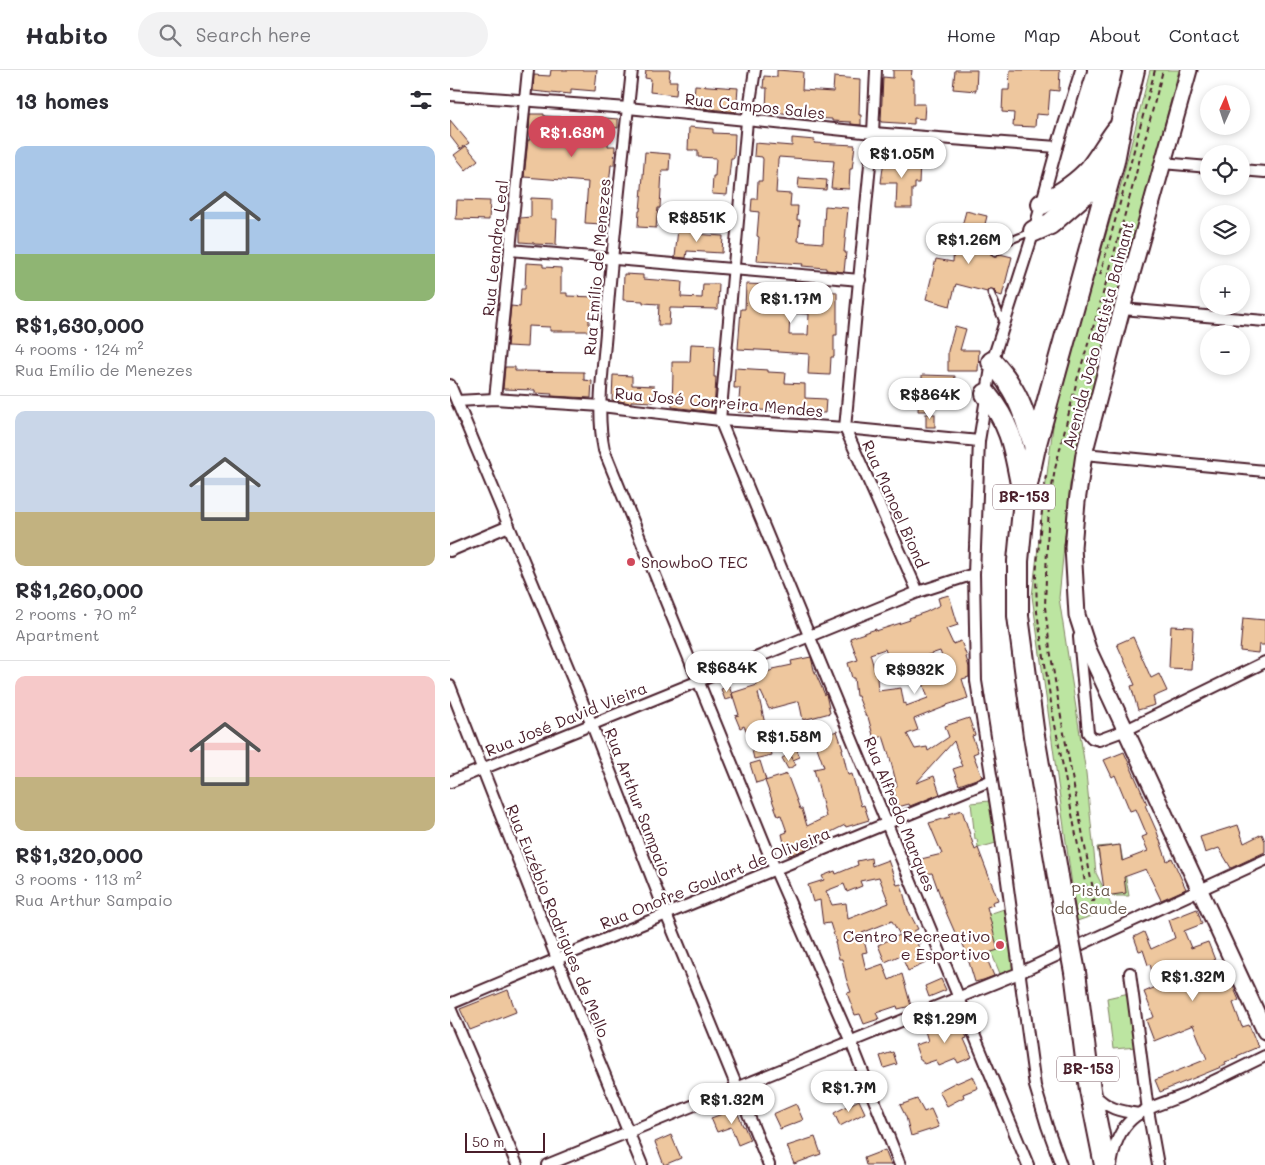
<!DOCTYPE html>
<meta charset="utf-8">
<style>
body{margin:0;font-family:Mali,sans-serif;background:#f2f2f3;color:#2b2b33;height:100vh;display:flex;flex-direction:column;font-size:19px;white-space:nowrap}
*{box-sizing:border-box;margin:0}
p{font-size:16px;color:#7c7c81}
.icon{flex:none;width:28px;height:28px;fill:none;stroke:currentColor;stroke-width:2;stroke-linecap:round;stroke-linejoin:round}
.map{position:relative;flex:1;overflow:hidden}
.side{display:flex;flex-direction:column;background:#fff;width:450px}
.side>*{flex:none}
.needle{width:32px;rotate:3deg}
.tools{position:absolute;left:750px;top:15px;display:grid;gap:10px}
.tools a{display:grid;place-items:center;width:50px;height:50px;border-radius:50%;background:#fff;box-shadow:0 2px 8px #0003;font-size:25px}
.scale{position:absolute;left:15px;bottom:12px;width:80px;box-sizing:border-box;padding-left:5px;border:2px solid #4a1f2b;border-top:0;font-size:14px;line-height:18px;white-space:nowrap;color:#4a1f2b;-webkit-text-stroke:4px #fff;paint-order:stroke}
.price{position:absolute;translate:-50% -42px;padding:0 11px;border-radius:18px;background:#fff;color:#222;font-size:16px;line-height:32px;filter:drop-shadow(0 1px 2px #0008)}
.price::after{content:'';position:absolute;left:50%;top:30px;width:15px;height:11px;margin-left:-8px;background:inherit;clip-path:polygon(0 0,100% 0,50% 100%)}
.price.active{background:#d1495b;color:#fff}
ul{padding:0;list-style:none}
li{display:grid;align-content:center;gap:10px;height:265px;padding:0 15px}
li+li{border-top:1px solid #e1e1e2}
li span{display:grid;place-items:center;height:155px;border-radius:10px;color:#555}
li>.icon{margin-inline-start:auto}
span .icon{width:90px;height:90px;fill:#fffc;stroke-width:1}
li b{font-size:21px}
h2{display:flex;justify-content:space-between;align-items:center;height:60px;padding:0 15px;font-size:21px}
header{display:flex;align-items:center;gap:30px;box-sizing:border-box;height:70px;padding:0 25px;background:#fff;border-bottom:1px solid #e1e1e2}
header strong{font-size:24px}
nav{display:flex;gap:28px;margin-inline-start:auto;font-size:18px}
.search{width:350px;height:45px;background:#f2f2f3;display:flex;align-items:center;gap:12px;box-sizing:border-box;padding:0 18px;border-radius:28px;color:#7c7c81;font-size:19px}
main{display:flex;flex:1;min-height:0}
.map>svg:first-child{display:block}
</style>
<header>
<strong>Habito</strong>
<div class="search"><svg class="icon" aria-label="search" viewBox="0 0 24 24"><circle cx="10" cy="10" r="6"/><path d="M15 15l6 6"/></svg>Search here</div>
<nav><a>Home</a><a>Map</a><a>About</a><a>Contact</a></nav>
</header>
<main>
<section class="side">
<h2>13 homes<svg class="icon" aria-label="filters" viewBox="0 0 24 24"><path d="M4 7h16M4 17h16"/><circle cx="9" cy="7" r="2"/><circle cx="15" cy="17" r="2"/></svg></h2>
<ul>
<li><span style="background:linear-gradient(#a9c7e8 70%,#8fb573 0)"><svg class="icon" aria-label="home" viewBox="0 0 24 24"><path d="M3 11l9-7 9 7M6 9v11h12V9"/></svg></span><div><b>R$1,630,000</b><p>4 rooms · 124 m²</p><p>Rua Emílio de Menezes</p></div></li>
<li><span style="background:linear-gradient(#c9d6e8 65%,#c2b280 0)"><svg class="icon" aria-label="home" viewBox="0 0 24 24"><path d="M3 11l9-7 9 7M6 9v11h12V9"/></svg></span><div><b>R$1,260,000</b><p>2 rooms · 70 m²</p><p>Apartment</p></div></li>
<li><span style="background:linear-gradient(#f6c9c9 65%,#c2b280 0)"><svg class="icon" aria-label="home" viewBox="0 0 24 24"><path d="M3 11l9-7 9 7M6 9v11h12V9"/></svg></span><div><b>R$1,320,000</b><p>3 rooms · 113 m²</p><p>Rua Arthur Sampaio</p></div></li>
</ul>
</section>
<div class="map">
<svg width="815" height="1095" viewBox="0 0 815 1095">
<rect width="100%" height="100%" fill="#fff"/>
<filter id="ink" filterUnits="userSpaceOnUse"><feTurbulence type="fractalNoise" baseFrequency=".02" numOctaves="2"/><feDisplacementMap in="SourceGraphic" scale="10" xChannelSelector="R" yChannelSelector="G"/><feConvolveMatrix kernelMatrix="1 2 1 2 8 2 1 2 1" color-interpolation-filters="sRGB"/></filter>
<g filter="url(#ink)">
<!-- green -->
<g fill="#bce5a1" stroke="#838266">
<polygon points="700,0 729,0 642,326 620,414 609,528 636,703 646,803 656,823 647,777 670,775 679,826 657,826 663,839 627,851 582,526 606,332 671,114"/>
<polygon points="539,731 546,773 528,778 527,769 525,769 521,733"/>
<polygon points="557,838 566,901 551,906 527,848"/>
<polygon points="679,923 687,977 663,979 657,928"/>
</g>
<!-- building -->
<g fill="#eec79e" stroke="#4a1f2b" fill-rule="evenodd">
<polygon points="101,0 147,0 145,21 121,19 121,24 110,23 110,24 83,21 84,5 100,6"/>
<polygon points="196,0 220,0 219,11 227,11 226,25 200,22 201,9 195,8"/>
<polygon points="327,0 353,2 352,20 383,22 384,7 410,9 409,45 411,45 411,55 401,54 401,52 382,51 382,49 360,48 360,44 330,43 330,45 319,45 320,39 316,38 317,18 313,18 314,6 327,7"/>
<polygon points="443,0 462,0 461,9 464,9 464,34 475,34 474,49 464,48 464,54 431,52 433,7 443,8"/>
<polygon points="505,0 527,0 526,21 503,19"/>
<polygon points="560,0 610,0 609,21 600,20 598,45 586,44 585,57 563,56 564,43 552,42 553,20 559,20"/>
<polygon points="245,15 288,18 286,42 243,37"/>
<polygon points="80,44 94,44 94,46 113,47 113,52 121,53 120,75 143,75 143,47 168,49 168,58 159,57 158,76 165,76 164,95 161,95 159,115 155,114 152,154 135,153 138,112 74,107 78,70 80,70 79,63"/>
<polygon points="0,50 19,73 10,79 0,66"/>
<polygon points="239,57 263,59 263,63 285,64 284,88 281,88 277,125 262,124 263,106 265,106 266,88 248,87 248,80 238,80"/>
<polygon points="342,68 365,70 364,73 405,75 402,99 400,99 399,119 381,118 384,91 329,87 328,90 326,123 341,124 340,136 348,136 347,150 350,150 348,171 373,173 375,136 398,138 394,182 396,182 394,202 376,200 376,198 352,196 353,194 307,191 309,167 307,166 309,142 301,141 302,129 307,129 308,111 312,111 313,89 312,87 304,86 305,73 342,76"/>
<polygon points="16,76 28,90 16,100 4,85"/>
<polygon points="195,82 220,84 219,100 212,100 210,138 208,138 206,158 188,157 189,141 190,141"/>
<polygon points="434,89 470,92 469,113 465,113 465,119 462,119 462,138 446,138 447,113 431,113"/>
<polygon points="349,108 377,110 376,120 348,118"/>
<polygon points="81,128 102,129 102,149 107,149 106,175 84,174 84,173 70,172 70,148 81,147"/>
<polygon points="7,130 40,131 39,150 6,149"/>
<polygon points="516,141 537,146 529,179 541,182 541,185 544,187 546,187 550,184 562,187 552,226 546,224 544,220 542,219 539,219 537,222 506,214 500,236 476,229 486,189 503,192 504,173 507,174"/>
<polygon points="228,159 245,160 245,164 273,166 272,183 237,181 236,188 225,187"/>
<polygon points="76,193 93,194 93,197 111,198 111,223 117,223 117,226 147,227 146,246 139,246 139,261 100,261 100,257 78,256 77,277 57,276 61,236 70,237 71,219 75,219"/>
<polygon points="174,204 193,205 193,209 232,212 231,227 252,228 253,214 269,214 268,239 220,238 219,255 208,255 209,234 193,233 193,231 173,230"/>
<path d="M296,214L319,215V221L364,224V221L387,222V265H384V287H381L380,305L358,304L359,284L328,282V281L288,279L291,239H295ZM340,243L359,244L358,265H339Z"/>
<polygon points="505,256 516,259 510,280 529,280 528,301 498,301 498,281"/>
<polygon points="241,274 265,275 264,307 266,307 264,342 222,337 223,302 222,302 222,292 240,292"/>
<polygon points="55,297 65,297 65,301 134,302 134,310 142,311 141,328 101,326 102,324 85,323 85,320 53,319"/>
<polygon points="285,298 318,300 318,302 336,303 335,313 355,314 355,328 376,329 375,343 309,340 309,343 288,342 290,318 284,318"/>
<polygon points="163,305 182,306 182,315 204,316 204,332 181,331 181,333 162,330"/>
<polygon points="472,305 505,306 503,322 483,321 483,341 468,341 469,323 472,323"/>
<rect x="476" y="344" width="9" height="13"/>
<path d="M499,525L508,555L496,559L503,574L511,571L517,587H516L519,597V607L512,609L518,628L497,635V636L464,649L468,660L457,664L465,679L477,677L478,681L499,667L495,656L519,648L525,665L522,666L528,682L523,684L532,707L509,715L503,699L512,696L510,692H511L504,671L466,713L484,706L490,724L460,736L459,734L448,737L443,717L447,716L440,688L433,666L424,669L418,647H416L408,626H406L404,608H402L398,593L408,590L400,568L426,559V561L460,550L459,548L476,542L490,535L488,528ZM435,579L442,599L459,594L467,589L473,606L471,607L478,628L456,636V633L454,634L451,618L428,621L427,608L420,584ZM490,581L497,600L481,605L475,586Z"/>
<polygon points="793,548 815,550 815,575 809,575 808,583 790,581"/>
<polygon points="721,556 743,557 741,599 719,598"/>
<polygon points="683,567 701,608 709,604 717,621 703,627 705,635 688,640 681,616 685,615 667,574"/>
<polygon points="361,587 364,600 375,625 376,624 380,643 353,650 349,631 319,639 311,622 308,623 322,685 304,689 301,676 304,676 294,656 290,658 285,646 289,645 282,623 307,615 304,606 323,600 323,599 342,595 341,591"/>
<polygon points="279,616 283,628 275,630 271,619"/>
<polygon points="338,660 350,687 343,690 331,664"/>
<polygon points="387,661 393,679 392,679 398,705 402,704 411,736 414,735 419,750 396,757 395,755 379,763 381,767 361,777 337,786 332,764 337,762 331,745 328,746 315,711 337,704 350,739 352,739 357,756 376,747 364,699 374,697 364,669"/>
<polygon points="674,682 697,734 695,735 707,762 717,791 722,788 736,819 711,830 696,799 674,807 676,823 655,826 648,778 670,775 672,791 698,781 692,767 697,765 686,739 680,741 665,705 662,707 654,690"/>
<polygon points="340,684 346,695 338,699 332,688"/>
<polygon points="310,691 316,710 306,713 300,694"/>
<polygon points="512,740 525,780 528,778 548,830 542,832 543,835 537,837 548,880 535,884 544,906 533,910 525,912 515,879 508,864 506,865 496,842 482,803 474,804 471,789 492,784 479,753 500,747 499,744"/>
<polygon points="788,755 794,773 812,764 815,771 815,782 781,798 769,778 755,783 750,767"/>
<path d="M421,788L422,796L438,790L447,815L451,814L458,840L468,859L464,861L471,873L467,874L478,892L458,901L451,885L435,892L428,875L450,865L442,851L412,863L417,882L412,883L416,900L433,894L439,910L452,904L461,936L448,939L447,936L426,943L429,949L414,954L410,944L405,945L397,923L401,922L396,908L392,889H389L385,872H386L380,853L373,854L370,830L363,832L358,815L374,810L372,806L385,801L386,804L408,795L407,791ZM429,807L439,833L398,849L396,833L382,835L376,821L394,814L397,822L412,816L410,811Z"/>
<polygon points="747,839 752,854 734,861 741,878 758,872 765,890 759,893 770,917 781,912 789,930 783,933 792,957 799,955 808,977 787,986 788,988 775,992 776,995 710,1022 705,1010 757,989 743,955 704,971 696,950 704,947 694,922 706,917 700,894 698,895 693,880 689,881 684,867 694,862 701,879 725,868 719,850"/>
<polygon points="491,909 496,920 479,927 475,916"/>
<polygon points="58,920 66,942 20,960 10,939"/>
<polygon points="508,946 517,968 514,969 522,987 508,993 506,989 489,996 486,990 474,994 471,989 470,989 465,975 478,971 475,961 491,955 491,953"/>
<polygon points="443,982 447,994 434,998 430,986"/>
<polygon points="523,1006 528,1018 513,1024 514,1027 497,1036 489,1021 506,1012 507,1013"/>
<polygon points="467,1029 474,1042 481,1039 489,1057 461,1066 456,1047 450,1035"/>
<polygon points="409,1030 415,1043 390,1056 384,1043"/>
<polygon points="346,1034 353,1050 330,1059 323,1044"/>
<polygon points="286,1039 293,1056 294,1056 300,1070 288,1075 281,1057 267,1062 261,1048"/>
<polygon points="221,1065 231,1088 214,1095 205,1072"/>
<polygon points="365,1067 371,1084 344,1094 337,1076"/>
<polygon points="435,1080 441,1095 416,1095 414,1088"/>
</g>
<g fill="none" stroke-linecap="round" stroke-linejoin="round">
<!-- lane casing -->
<g stroke="#4a1f2b" stroke-width="9">
<g id="lane">
<polyline points="545,183 559,171 581,162"/>
<polyline points="541,223 554,254"/>
</g>
</g>
<!-- street casing -->
<g stroke="#4a1f2b" stroke-width="14">
<g id="street">
<path d="M182,0C173,87 162,174 156,262C153,301 146,342 154,380L325,799L401,972L450,1095"/>
<polyline points="305,0 297,51 270,350 578,1095"/>
<polyline points="426,0 423,63 395,358 468,522"/>
<polyline points="0,25 178,38 423,63 607,77"/>
<polyline points="712,93 759,97"/>
<polyline points="791,100 815,102"/>
<polyline points="60,180 410,210"/>
<polyline points="672,239 815,251"/>
<polyline points="0,315 142,655 216,844 319,1095"/>
<polyline points="45,329 78,0"/>
<polyline points="7,331 45,329 151,336 270,350 395,358 529,371"/>
<polyline points="634,384 815,401"/>
<polyline points="0,481 59,456"/>
<polyline points="629,567 638,663 642,668 649,670 676,660 815,592"/>
<polyline points="0,616 107,889 192,1095"/>
<polyline points="0,712 468,522 524,504"/>
<polyline points="680,903 698,1040 708,1095"/>
<polyline points="0,934 107,889 542,710"/>
<polyline points="0,938 67,1095"/>
<path d="M644,1024C657,1039 670,1041 689,1044"/>
<polyline points="97,1095 569,903 815,790"/>
<polyline points="611,1095 597,1056 585,1016 551,767 526,611 524,504 529,371 542,292 584,161 607,77 631,0"/>
<path d="M661,1095C664,1079 667,1065 678,1053C692,1037 717,1033 736,1024C762,1012 789,999 815,986"/>
</g>
</g>
<!-- secondary casing -->
<g stroke="#4a1f2b" stroke-width="19">
<polyline id="secondary" points="739,0 672,239 634,384 627,432 623,477 627,545 638,579 815,961"/>
</g>
<!-- highway casing -->
<g stroke="#4a1f2b" stroke-width="24">
<g id="highway">
<path d="M592,134C609,125 627,114 640,99C650,87 657,73 667,60"/>
<polyline points="584,161 600,154 632,126 659,107"/>
<path d="M542,292C548,299 555,306 559,314C572,333 577,355 585,377"/>
<path d="M536,324C562,356 564,379 572,419"/>
<polyline points="618,865 584,666 568,546 568,491 574,429 585,377 664,91 671,54 684,0"/>
<polyline points="625,902 640,1020 655,1095"/>
</g>
</g>
<!-- path -->
<g stroke="#4a1f2b" stroke-width="2" stroke-dasharray="5 4" stroke-linecap="butt">
<polyline points="650,205 673,122 705,0"/>
<polyline points="596,405 594,418 586,506 587,542 602,639 638,828 641,831 644,831 645,829 640,804 609,636 600,579 595,537 597,477 599,435 605,399 627,310 649,238 683,115 713,0"/>
</g>
<!-- lane -->
<use href="#lane" stroke="#fff" stroke-width="5"/>
<!-- street -->
<use href="#street" stroke="#fff" stroke-width="10"/>
<!-- secondary -->
<use href="#secondary" stroke="#fff" stroke-width="15"/>
<!-- highway -->
<use href="#highway" stroke="#fff" stroke-width="20"/>
<!-- highway-bridge casing -->
<g stroke="#4a1f2b" stroke-width="24" stroke-linecap="butt">
<polyline id="highway-bridge" points="618,865 625,902"/>
</g>
<!-- highway-bridge -->
<use href="#highway-bridge" stroke="#fff" stroke-width="20"/>
</g>
</g>
<!-- markers -->
<g fill="#d1495b" stroke="#fff" stroke-width="2">
<circle cx="181" cy="492" r="5"/>
<circle cx="550" cy="875" r="5"/>
</g>
<g text-anchor="middle" stroke-width="4.5" stroke-linejoin="round" paint-order="stroke">
<!-- shield labels -->
<g fill="#fff" stroke="#80626b" stroke-width="1">
<rect x="543" y="414.5" width="62" height="25" rx="4"/>
<rect x="607" y="986.5" width="62" height="25" rx="4"/>
</g>
<g font-size="15" font-weight="bold" fill="#4a1f2b">
<text x="574" y="432">BR-153</text>
<text x="638" y="1004">BR-153</text>
</g>
<!-- street labels -->
<g font-size="16" fill="#4a1f2b" stroke="#fff">
<text transform="translate(305 36) rotate(6)" y="6">Rua Campos Sales</text>
<text transform="translate(45 178) rotate(-84)" y="6">Rua Leandra Leal</text>
<text transform="translate(147 197) rotate(-85)" y="6">Rua Emílio de Menezes</text>
<text transform="translate(648 265) rotate(-75)" y="6">Avenida João Batista Balmant</text>
<text transform="translate(269 332) rotate(5)" y="6">Rua José Correira Mendes</text>
<text transform="translate(445 434) rotate(66)" y="6">Rua Manoel Biond</text>
<text transform="translate(116 649) rotate(-22)" y="6">Rua José David Vieira</text>
<text transform="translate(188 732) rotate(69)" y="6">Rua Arthur Sampaio</text>
<text transform="translate(450 744) rotate(68)" y="6">Rua Alfredo Marques</text>
<text transform="translate(265 808) rotate(-22)" y="6">Rua Onofre Goulart de Oliveira</text>
<text transform="translate(108 851) rotate(68)" y="6">Rua Euzébio Rodrigues de Mello</text>
</g>
<!-- poi labels -->
<g font-size="16" fill="#4a1f2b" stroke="#fff" text-anchor="start">
<text x="191" y="498">SnowboO TEC</text>
<text x="540" y="872" text-anchor="end">Centro Recreativo<tspan x="540" dy="18">e Esportivo</tspan></text>
</g>
<!-- park labels -->
<g font-size="16" fill="#6c5a4e" stroke="#fff">
<text x="641" y="826">Pista<tspan x="641" dy="18">da Saude</tspan></text>
</g>
</g>
</svg>
<div class="tools">
<a><svg class="needle" viewBox="-14 -14 28 28"><path d="M0-13l5 13h-10z" fill="#e53935"/><path d="M0 13l5-13h-10z" fill="#7c7c81"/></svg></a>
<a><svg class="icon" aria-label="locate" viewBox="0 0 24 24"><circle cx="12" cy="12" r="6"/><path d="M12 2v4M12 18v4M2 12h4M18 12h4"/></svg></a>
<a><svg class="icon" aria-label="layers" viewBox="0 0 24 24"><path d="M12 4l9 5-9 5-9-5zM3 14l9 5 9-5"/></svg></a>
<a>+</a>
<a>−</a>
</div>
<div class="scale">50 m</div>
<b class="price active" style="left:122px;top:88px">R$1.63M</b>
<b class="price" style="left:452px;top:109px">R$1.05M</b>
<b class="price" style="left:247px;top:173px">R$851K</b>
<b class="price" style="left:519px;top:195px">R$1.26M</b>
<b class="price" style="left:341px;top:254px">R$1.17M</b>
<b class="price" style="left:480px;top:350px">R$864K</b>
<b class="price" style="left:277px;top:623px">R$684K</b>
<b class="price" style="left:465px;top:625px">R$932K</b>
<b class="price" style="left:339px;top:692px">R$1.58M</b>
<b class="price" style="left:743px;top:932px">R$1.32M</b>
<b class="price" style="left:495px;top:974px">R$1.29M</b>
<b class="price" style="left:399px;top:1043px">R$1.7M</b>
<b class="price" style="left:282px;top:1055px">R$1.32M</b>
</div>
</main>
